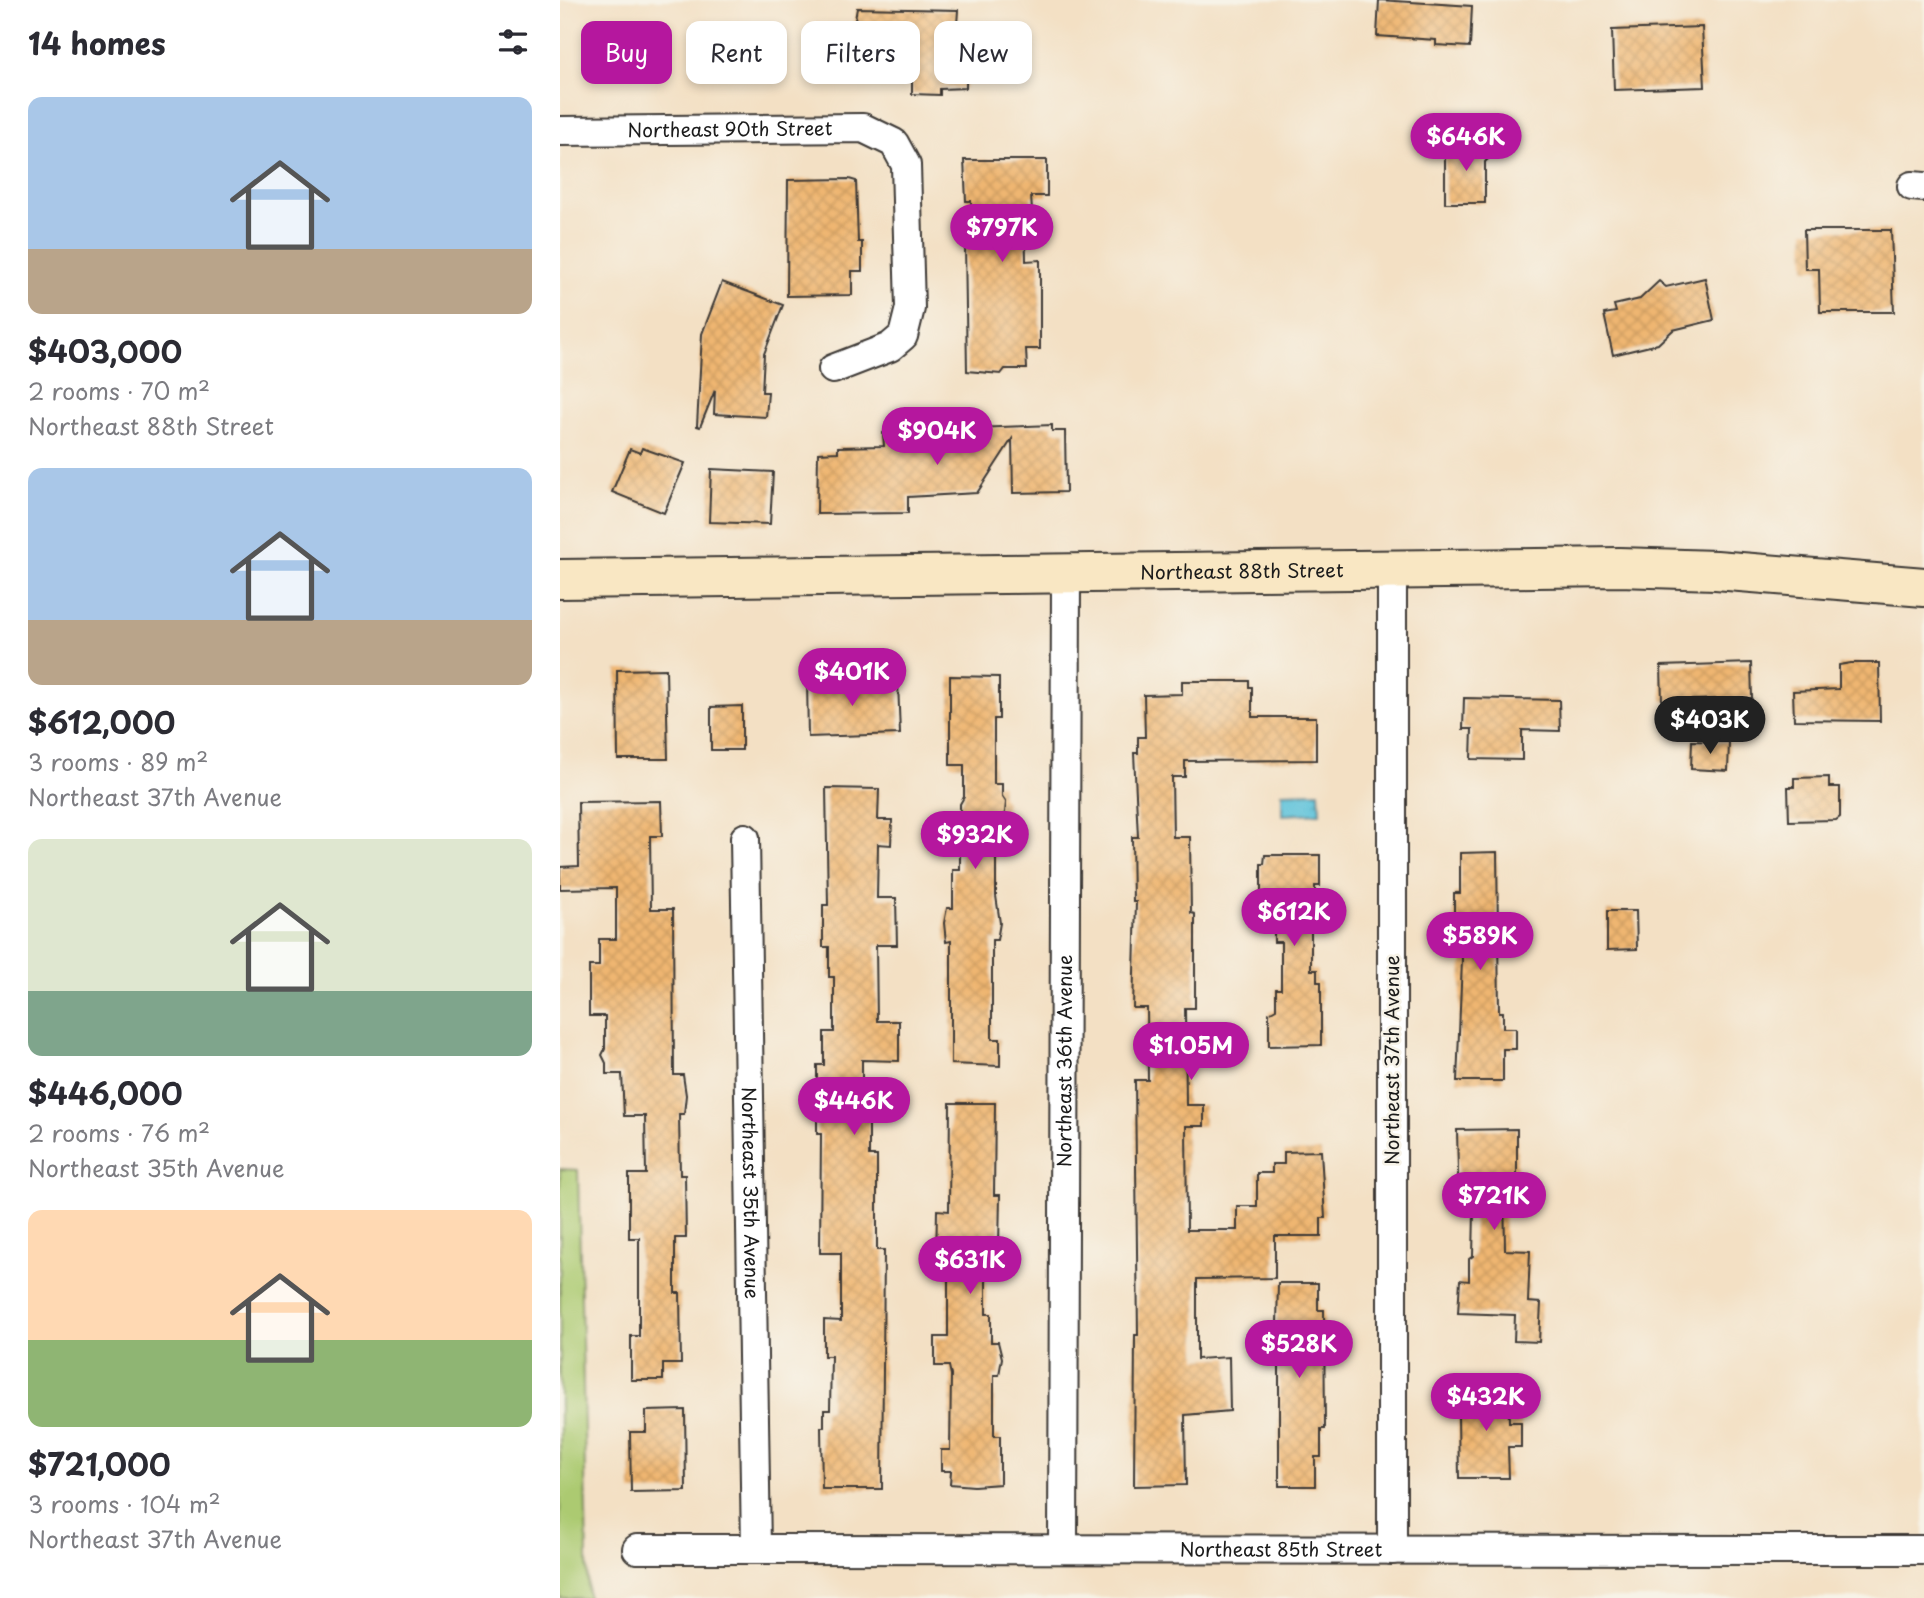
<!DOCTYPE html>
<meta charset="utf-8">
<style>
body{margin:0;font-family:"Playpen Sans",sans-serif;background:#f7f7f7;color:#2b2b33;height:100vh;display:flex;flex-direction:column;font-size:26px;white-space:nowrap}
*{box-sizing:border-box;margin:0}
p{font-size:23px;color:#7c7c81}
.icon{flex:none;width:38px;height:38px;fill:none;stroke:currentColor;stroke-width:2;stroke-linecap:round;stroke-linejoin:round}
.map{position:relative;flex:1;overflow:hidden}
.panel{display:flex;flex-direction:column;background:#fff;width:560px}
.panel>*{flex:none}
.banner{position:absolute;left:21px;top:21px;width:665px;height:63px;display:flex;gap:14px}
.price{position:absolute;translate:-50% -60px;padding:0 16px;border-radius:24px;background:#b5179e;color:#fff;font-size:23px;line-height:46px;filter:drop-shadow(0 2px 4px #0008)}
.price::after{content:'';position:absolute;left:50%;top:42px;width:21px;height:16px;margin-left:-10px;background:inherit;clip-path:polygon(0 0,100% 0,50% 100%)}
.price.on{background:#222;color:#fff}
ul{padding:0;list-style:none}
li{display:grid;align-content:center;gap:14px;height:371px;padding:0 28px}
li span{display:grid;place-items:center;height:217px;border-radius:14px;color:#555}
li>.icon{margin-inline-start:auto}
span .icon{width:126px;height:126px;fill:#fffc;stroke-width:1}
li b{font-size:30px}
h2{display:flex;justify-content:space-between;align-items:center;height:84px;padding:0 28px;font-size:30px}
.tag{padding:0 24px;border-radius:14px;background:#fff;box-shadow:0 4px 10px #0003;font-size:24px;line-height:63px}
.tag.on{background:#b5179e;color:#fff}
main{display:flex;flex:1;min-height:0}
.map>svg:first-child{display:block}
</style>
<main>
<section class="panel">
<h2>14 homes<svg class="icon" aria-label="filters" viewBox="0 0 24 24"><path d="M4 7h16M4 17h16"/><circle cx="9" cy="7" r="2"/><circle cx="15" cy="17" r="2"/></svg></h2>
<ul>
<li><span style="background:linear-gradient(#a9c7e8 70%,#b9a48a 0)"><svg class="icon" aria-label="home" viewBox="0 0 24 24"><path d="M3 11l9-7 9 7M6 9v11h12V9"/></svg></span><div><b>$403,000</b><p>2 rooms · 70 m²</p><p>Northeast 88th Street</p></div></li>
<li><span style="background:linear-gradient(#a9c7e8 70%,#b9a48a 0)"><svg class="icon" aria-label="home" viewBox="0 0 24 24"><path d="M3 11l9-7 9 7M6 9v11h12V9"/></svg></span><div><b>$612,000</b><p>3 rooms · 89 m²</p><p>Northeast 37th Avenue</p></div></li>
<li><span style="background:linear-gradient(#dfe7d0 70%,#7fa58c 0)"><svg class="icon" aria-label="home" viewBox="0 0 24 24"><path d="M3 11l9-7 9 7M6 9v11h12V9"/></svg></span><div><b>$446,000</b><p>2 rooms · 76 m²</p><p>Northeast 35th Avenue</p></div></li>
<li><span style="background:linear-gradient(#ffd9b3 60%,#8fb573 0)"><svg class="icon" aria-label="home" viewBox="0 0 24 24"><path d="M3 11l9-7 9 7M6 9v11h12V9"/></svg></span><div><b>$721,000</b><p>3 rooms · 104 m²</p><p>Northeast 37th Avenue</p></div></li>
</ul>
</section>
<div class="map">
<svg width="1364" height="1598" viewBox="0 0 1364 1598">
<defs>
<pattern id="water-ripples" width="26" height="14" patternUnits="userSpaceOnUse" patternTransform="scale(1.75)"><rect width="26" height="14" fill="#5dc2da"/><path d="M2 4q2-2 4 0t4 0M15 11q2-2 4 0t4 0" fill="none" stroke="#50a6ba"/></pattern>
<pattern id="building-cross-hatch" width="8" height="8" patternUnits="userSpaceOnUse" patternTransform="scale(1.75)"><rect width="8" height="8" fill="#efb671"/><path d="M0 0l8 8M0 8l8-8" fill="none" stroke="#cc9c61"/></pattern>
</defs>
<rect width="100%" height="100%" fill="#f7f3e8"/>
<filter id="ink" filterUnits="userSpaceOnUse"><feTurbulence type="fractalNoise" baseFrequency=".0143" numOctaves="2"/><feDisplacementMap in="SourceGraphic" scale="14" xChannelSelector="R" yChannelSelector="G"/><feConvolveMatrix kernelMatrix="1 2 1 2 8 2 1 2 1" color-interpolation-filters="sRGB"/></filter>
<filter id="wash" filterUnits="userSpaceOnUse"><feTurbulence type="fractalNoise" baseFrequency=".00686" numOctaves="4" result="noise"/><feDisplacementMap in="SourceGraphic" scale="28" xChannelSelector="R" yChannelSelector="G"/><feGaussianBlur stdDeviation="1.57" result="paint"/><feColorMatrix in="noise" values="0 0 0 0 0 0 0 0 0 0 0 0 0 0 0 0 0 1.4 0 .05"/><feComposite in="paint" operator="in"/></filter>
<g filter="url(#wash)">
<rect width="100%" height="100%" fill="#f3e0c4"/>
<!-- green -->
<polygon fill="#acca71" stroke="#647346" stroke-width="2" points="0,1169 18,1170 28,1598 0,1598"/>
<!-- water -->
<polygon fill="url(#water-ripples)" stroke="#3c6f7b" stroke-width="2" points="759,792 760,813 722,815 722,793"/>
<g id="blocks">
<!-- building -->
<g fill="url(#building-cross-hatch)">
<polygon points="819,0 912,6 910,47 876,45 876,40 817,36"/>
<polygon points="297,8 398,10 397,25 407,25 406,88 380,89 380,95 352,94 352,80 284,78 285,43 291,43"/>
<polygon points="1142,27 1145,87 1054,90 1052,30"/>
<polygon points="885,146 941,146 925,162 925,203 885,203"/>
<polygon points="404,160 487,160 487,196 471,196 472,211 465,211 466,261 480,260 480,349 466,349 467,369 445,369 441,374 407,371 405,245 412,242 411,201 406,201"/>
<polygon points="289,179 296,181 298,242 302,242 302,271 292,271 292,295 227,296 228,180"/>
<polygon points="1244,230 1331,230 1334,312 1260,312 1259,269 1245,269"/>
<polygon points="1145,278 1154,320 1113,330 1098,344 1053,355 1044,314 1056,312 1054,305 1080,299 1099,281 1106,287"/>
<polygon points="162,282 223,305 204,354 202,392 208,392 206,417 154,414 155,390 140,427 137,426 142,334"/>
<polygon points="492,425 492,431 505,431 506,492 453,493 452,439 417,493 348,497 348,513 257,514 258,453 278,452 278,447 324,446 323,433 340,431"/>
<polygon points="82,448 125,463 104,513 52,492 70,449 80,453"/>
<polygon points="151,469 213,472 210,524 149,522"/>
<polygon points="1191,663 1192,698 1102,701 1101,666"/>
<polygon points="1291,663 1319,663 1320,721 1234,720 1233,691 1279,689 1279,665"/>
<polygon points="106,669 108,759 58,759 57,670"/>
<polygon points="390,676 439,677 439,719 434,719 434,784 442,784 442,796 446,802 444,822 439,822 440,852 436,852 436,896 440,923 437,940 432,940 432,1039 440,1039 440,1066 391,1064 391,941 386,942 384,923 387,908 393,908 393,870 400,870 400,804 404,797 404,765 390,765"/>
<polygon points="311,678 311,683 338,682 340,734 248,737 247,680"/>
<polygon points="622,681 689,681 689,687 692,687 692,717 756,717 756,760 625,761 625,777 612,777 613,837 630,837 631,913 635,914 635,1008 625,1008 626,1105 644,1105 644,1126 626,1126 627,1230 677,1230 677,1206 697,1206 697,1173 712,1173 712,1164 724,1164 724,1152 761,1151 765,1218 761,1218 761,1236 715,1236 715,1278 637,1279 637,1359 669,1357 670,1411 625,1415 626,1485 574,1486 575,1335 578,1335 575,1080 588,1080 587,1008 573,1008 576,902 573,902 572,837 578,837 574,753 578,753 578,737 585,737 584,695 622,694"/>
<polygon points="904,698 999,700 1000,731 962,730 962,760 911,759 912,729 903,729"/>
<polygon points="182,706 182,750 151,750 151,707"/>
<polygon points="1132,741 1169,742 1168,771 1131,769"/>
<polygon points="1269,777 1269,787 1280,787 1280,817 1276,820 1229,821 1228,787 1234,787 1234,778"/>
<polygon points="266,788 319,789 318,820 332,820 331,845 318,844 317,898 336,898 337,945 316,945 317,1021 339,1021 339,1061 302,1060 302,1103 309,1103 309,1156 317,1156 317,1250 324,1250 322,1489 262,1489 261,1427 264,1427 264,1410 270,1410 271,1356 264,1356 264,1320 281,1321 281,1253 260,1253 261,1134 257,1134 257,1065 264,1065 264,1032 274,1032 274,977 269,977 269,947 263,947 263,905 268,905"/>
<polygon points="101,801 102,836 90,836 91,909 113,909 114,1075 123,1075 126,1095 124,1114 119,1114 120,1175 125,1175 126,1238 115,1238 115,1293 120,1293 121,1364 103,1364 103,1380 71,1380 71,1336 79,1336 79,1238 69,1238 69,1174 86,1174 85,1116 64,1116 62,1074 46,1074 46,1063 42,1055 45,1049 45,1016 29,1016 29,966 39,966 39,939 56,939 56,888 0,889 0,867 19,866 18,802"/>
<polygon points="937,852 939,1012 943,1012 943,1028 956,1028 956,1049 943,1049 943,1081 897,1081 902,961 901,923 894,923 894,893 900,893 900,853"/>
<polygon points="705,855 760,855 760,886 755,886 755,914 751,914 751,970 757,970 757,982 761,982 761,1045 709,1046 709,1013 716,1009 716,989 721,989 721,942 714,942 714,898 701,898 701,864 704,864"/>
<polygon points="1047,911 1076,911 1077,949 1047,950"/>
<polygon points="390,1103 435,1103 434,1195 440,1195 439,1246 426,1246 426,1314 431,1314 431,1342 438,1342 442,1358 439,1375 434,1375 434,1436 440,1436 440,1484 414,1486 390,1484 391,1471 381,1471 381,1450 390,1450 391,1375 389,1366 375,1366 375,1337 388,1337 388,1263 376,1262 377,1210 389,1211"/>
<polygon points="957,1129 957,1184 944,1184 945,1250 970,1251 968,1302 981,1303 979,1342 954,1341 955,1315 898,1313 900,1280 909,1281 909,1259 913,1256 914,1212 899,1212 897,1130"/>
<polygon points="718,1283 758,1283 758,1310 764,1310 765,1429 761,1429 761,1457 755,1457 755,1486 719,1486 719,1353 703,1353 703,1324 717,1324"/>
<polygon points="948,1386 949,1422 961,1422 961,1447 948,1447 949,1478 899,1478 898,1415 902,1415 902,1387"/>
<polygon points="125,1410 126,1491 71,1492 70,1432 86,1432 86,1411"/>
</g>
</g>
</g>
<g filter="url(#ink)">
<use href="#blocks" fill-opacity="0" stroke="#3c3935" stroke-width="2"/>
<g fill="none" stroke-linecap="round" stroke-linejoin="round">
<!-- street casing -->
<g stroke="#3c3935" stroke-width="32">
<g id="street">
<path id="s1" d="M0,131L303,128L334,143L346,165L350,308L343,336L330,347L273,369"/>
<polyline points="1352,186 1364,187"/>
<polyline points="832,570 832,1550"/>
<path id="s2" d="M185,838L196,1549"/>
<path id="s3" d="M77,1549L1364,1550"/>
<path id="s4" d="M503,1549L506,574"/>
</g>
</g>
<!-- secondary casing -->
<g stroke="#3c3935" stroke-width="42">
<g id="secondary">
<path id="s5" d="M0,579L1059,567L1156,570L1364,587"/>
</g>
</g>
<!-- street -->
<use href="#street" stroke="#fff" stroke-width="28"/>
<!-- secondary -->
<use href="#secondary" stroke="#f9e7c3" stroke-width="38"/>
</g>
</g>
<g text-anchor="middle" stroke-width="5" stroke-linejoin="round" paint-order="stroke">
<!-- street labels -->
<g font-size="19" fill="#1c1c1c" stroke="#f7f3e8">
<text dy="7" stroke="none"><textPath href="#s1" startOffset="170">Northeast 90th Street</textPath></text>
<text dy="7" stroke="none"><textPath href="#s5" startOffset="682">Northeast 88th Street</textPath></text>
<text transform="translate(832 1060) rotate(-90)" y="7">Northeast 37th Avenue</text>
<text dy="7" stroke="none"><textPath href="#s4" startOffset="488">Northeast 36th Avenue</textPath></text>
<text dy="7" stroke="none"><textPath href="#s2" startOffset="355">Northeast 35th Avenue</textPath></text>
<text dy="7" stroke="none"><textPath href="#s3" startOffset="644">Northeast 85th Street</textPath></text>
</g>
</g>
</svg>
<b class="price" style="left:906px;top:173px">$646K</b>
<b class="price" style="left:442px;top:264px">$797K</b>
<b class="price" style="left:377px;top:467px">$904K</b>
<b class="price" style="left:292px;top:708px">$401K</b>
<b class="price on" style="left:1150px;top:756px">$403K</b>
<b class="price" style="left:415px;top:871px">$932K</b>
<b class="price" style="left:734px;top:948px">$612K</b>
<b class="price" style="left:920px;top:972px">$589K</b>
<b class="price" style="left:631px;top:1082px">$1.05M</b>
<b class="price" style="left:294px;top:1137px">$446K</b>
<b class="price" style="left:934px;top:1232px">$721K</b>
<b class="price" style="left:410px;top:1296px">$631K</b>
<b class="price" style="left:739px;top:1380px">$528K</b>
<b class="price" style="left:926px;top:1433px">$432K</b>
<div class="banner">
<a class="tag on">Buy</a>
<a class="tag">Rent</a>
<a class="tag">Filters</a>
<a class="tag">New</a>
</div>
</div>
</main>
